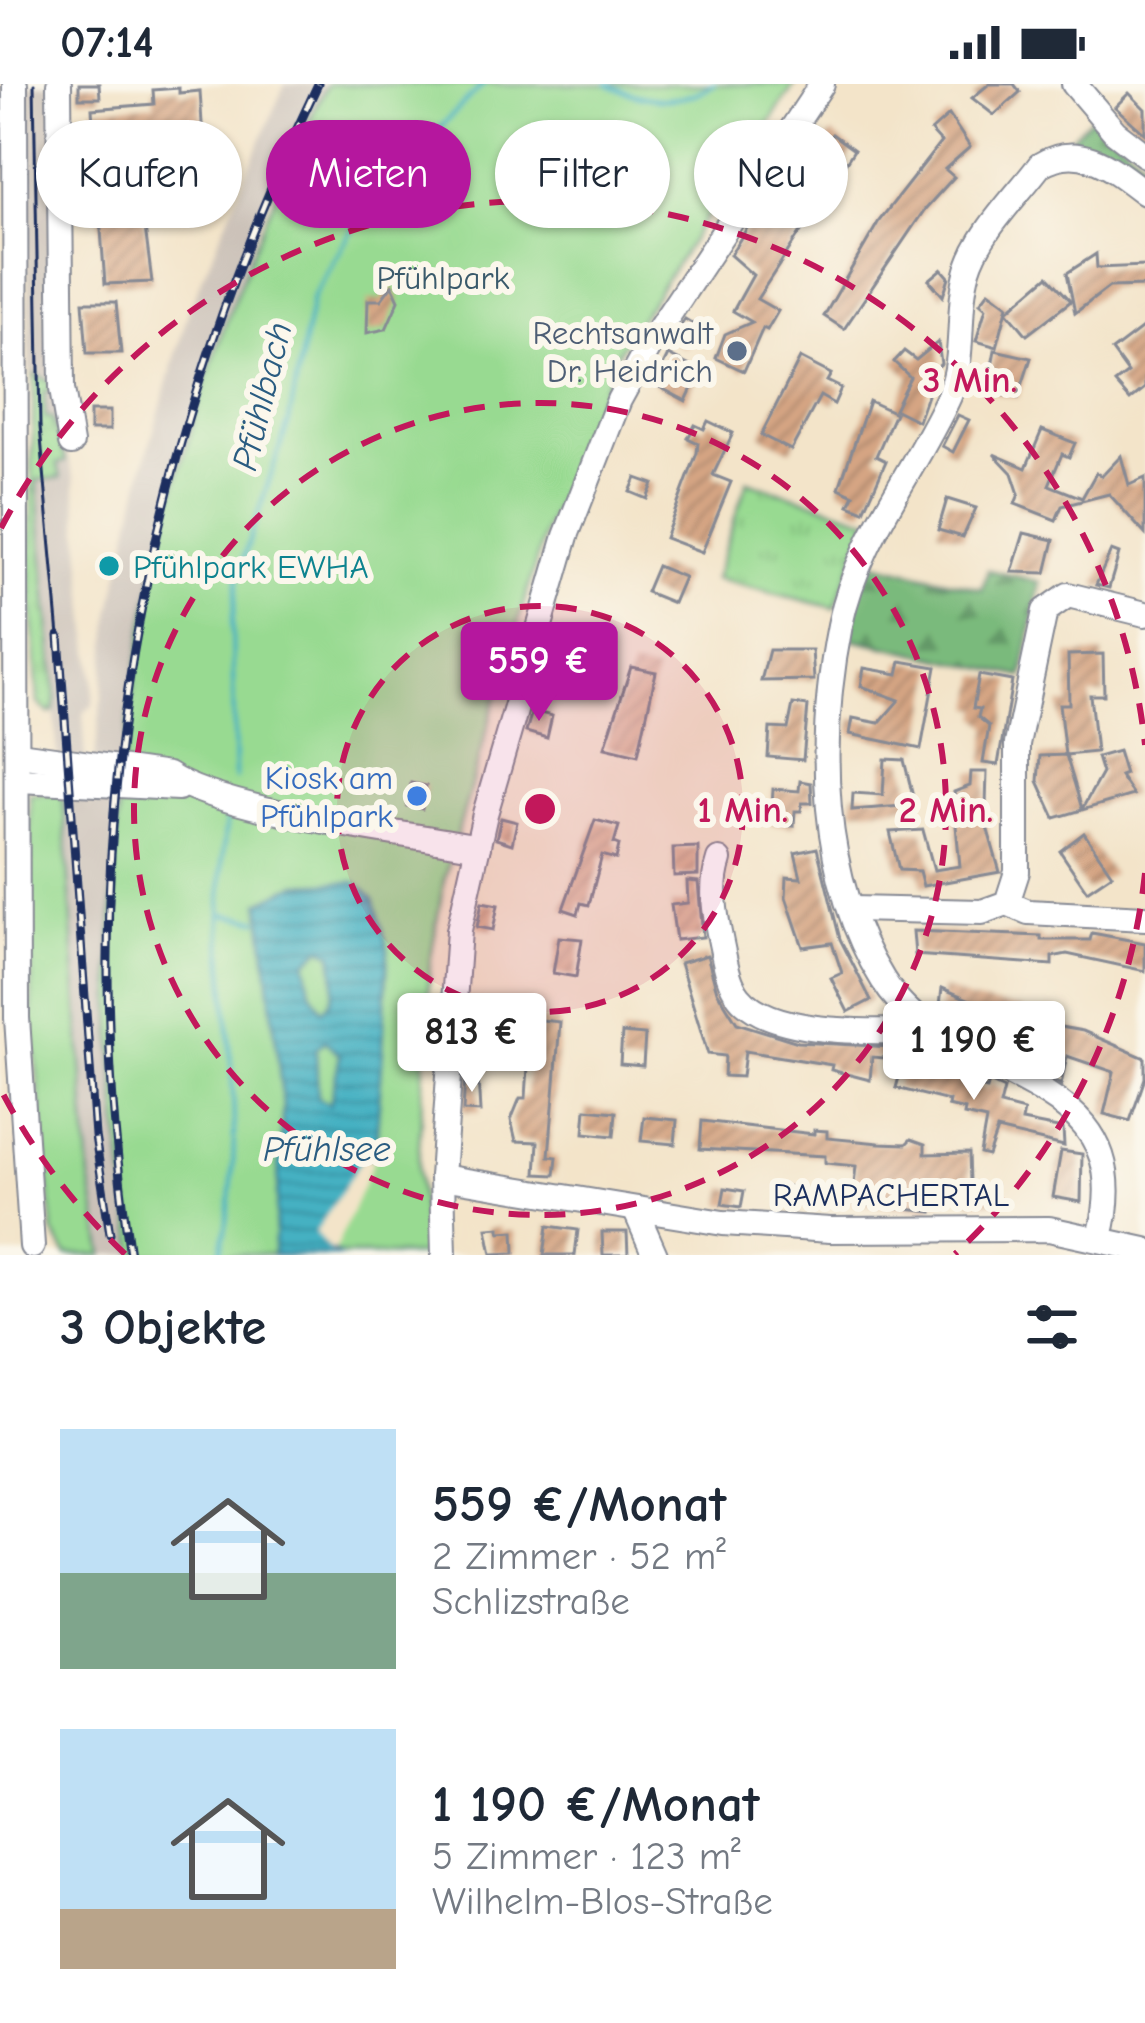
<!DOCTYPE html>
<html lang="de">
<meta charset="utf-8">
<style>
body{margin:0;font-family:"Comic Neue",sans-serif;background:#f2f2f3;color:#1f2937;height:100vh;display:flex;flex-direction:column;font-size:45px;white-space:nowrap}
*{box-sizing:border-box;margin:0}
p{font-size:39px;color:#747a83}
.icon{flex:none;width:66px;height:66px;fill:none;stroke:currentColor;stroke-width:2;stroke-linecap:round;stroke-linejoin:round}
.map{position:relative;height:1171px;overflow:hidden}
.side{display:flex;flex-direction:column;background:#fff;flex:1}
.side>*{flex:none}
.banner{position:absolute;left:36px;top:36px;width:1074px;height:108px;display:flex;gap:24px}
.price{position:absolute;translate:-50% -102px;padding:0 27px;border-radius:12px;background:#fff;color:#222;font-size:39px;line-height:78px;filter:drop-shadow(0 3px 6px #0008)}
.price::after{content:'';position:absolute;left:50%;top:72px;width:36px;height:27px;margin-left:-18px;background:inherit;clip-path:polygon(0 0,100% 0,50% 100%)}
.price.active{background:#b5179e;color:#fff}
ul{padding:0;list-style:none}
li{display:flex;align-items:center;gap:36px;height:300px;padding:0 60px}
li span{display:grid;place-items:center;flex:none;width:336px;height:240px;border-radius:0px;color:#555}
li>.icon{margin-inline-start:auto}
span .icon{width:144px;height:144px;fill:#fffc;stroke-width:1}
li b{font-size:51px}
h2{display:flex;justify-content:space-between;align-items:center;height:144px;padding:0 60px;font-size:51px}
.pill{padding:0 42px;border-radius:54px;background:#fff;box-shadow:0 3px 9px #0004;font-size:42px;line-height:108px}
.pill.active{background:#b5179e;color:#fff}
.status{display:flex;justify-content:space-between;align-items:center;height:84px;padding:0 60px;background:#fff;direction:ltr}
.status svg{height:33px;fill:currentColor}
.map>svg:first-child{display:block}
</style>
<div class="status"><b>07:14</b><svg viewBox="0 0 49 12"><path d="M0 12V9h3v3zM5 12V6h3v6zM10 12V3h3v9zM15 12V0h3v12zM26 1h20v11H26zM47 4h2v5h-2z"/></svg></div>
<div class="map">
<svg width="1145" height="1171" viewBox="0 0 1145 1171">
<defs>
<pattern id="grass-tufts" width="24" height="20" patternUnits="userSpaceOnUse" patternTransform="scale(3)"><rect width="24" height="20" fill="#98da91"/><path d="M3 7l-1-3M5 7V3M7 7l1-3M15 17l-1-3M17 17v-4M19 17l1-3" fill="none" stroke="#82bb7f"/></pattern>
<pattern id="forest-firs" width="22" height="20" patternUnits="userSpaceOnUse" patternTransform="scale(3)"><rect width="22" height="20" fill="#7aba7b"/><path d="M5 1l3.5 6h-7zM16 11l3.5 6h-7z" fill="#639868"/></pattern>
<pattern id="water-rules" width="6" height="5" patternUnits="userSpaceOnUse" patternTransform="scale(3)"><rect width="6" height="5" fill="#45b1c2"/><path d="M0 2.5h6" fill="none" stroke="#3990a1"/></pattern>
<pattern id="building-hatch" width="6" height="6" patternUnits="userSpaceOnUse" patternTransform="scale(3)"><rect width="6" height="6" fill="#d5a583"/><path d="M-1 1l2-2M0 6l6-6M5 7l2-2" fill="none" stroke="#ac876e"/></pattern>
</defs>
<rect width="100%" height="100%" fill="#fbf7ec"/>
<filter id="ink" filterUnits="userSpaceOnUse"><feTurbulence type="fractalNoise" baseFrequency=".00833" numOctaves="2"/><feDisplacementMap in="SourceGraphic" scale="24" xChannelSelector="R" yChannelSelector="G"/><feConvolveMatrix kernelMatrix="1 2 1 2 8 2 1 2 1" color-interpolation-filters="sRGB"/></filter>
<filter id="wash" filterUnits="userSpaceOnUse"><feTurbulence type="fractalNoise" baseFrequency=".004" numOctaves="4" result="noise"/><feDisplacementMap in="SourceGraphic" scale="48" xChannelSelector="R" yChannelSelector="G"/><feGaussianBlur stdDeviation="2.7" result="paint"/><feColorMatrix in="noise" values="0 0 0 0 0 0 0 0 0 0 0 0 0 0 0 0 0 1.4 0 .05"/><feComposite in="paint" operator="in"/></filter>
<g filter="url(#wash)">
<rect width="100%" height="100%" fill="#f3e4c9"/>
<!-- railway -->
<polygon fill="#ccc2b9" points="26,0 52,0 62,351 75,396 94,600 93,621 83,629 89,728 111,530 145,377 189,225 285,0 327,0 269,116 224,239 180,378 140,560 118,740 112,905 123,1096 136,1171 104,1171 90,1094 37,396 34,290 29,286"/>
<!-- grass -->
<g fill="url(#grass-tufts)" stroke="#5a8478" stroke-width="3">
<polygon points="34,290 50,298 50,307 44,308 46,334 52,334 66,377 58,380 61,394 37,396 56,615 54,628 47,627 51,631 38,619 30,489"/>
<polygon points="747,397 869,435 835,524 715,495"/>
</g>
<!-- forest -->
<g fill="url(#forest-firs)" stroke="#4a746c" stroke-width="3">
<polygon points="1091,33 1145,77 1145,99 1065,60"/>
<polygon points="866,477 982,505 988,486 1040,498 1023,593 849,554"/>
</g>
<!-- green -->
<g fill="#98da91" stroke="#5a8478" stroke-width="3">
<path d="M327,0H795L618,268L545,446L444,796L430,879L418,1084L425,1171H136C67,773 149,359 327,0Z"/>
<polygon points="30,709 63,710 90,1094 104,1171 67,1171 53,1148 32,938"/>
</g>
<!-- water -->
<path fill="url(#water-rules)" stroke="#307090" stroke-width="3" fill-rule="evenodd" d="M356,798L374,815L388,865L383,966L376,1059L330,1166L341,1171H273L283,1021L260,818L298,800ZM321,864L332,869C335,889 339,914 322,926L311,907L306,878ZM325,957L340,971L330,1020L318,1014L316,965Z"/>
<!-- pier -->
<polygon fill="#f3e4c9" points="363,1073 374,1075 335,1166 329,1166 315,1149"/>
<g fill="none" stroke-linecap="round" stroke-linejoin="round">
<!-- stream -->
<g stroke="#45b1c2" stroke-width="4.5">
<path d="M608,0C643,18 680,22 714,0"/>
<polyline points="235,694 232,540 239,487 289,337 312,215 350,149 403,79 484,0"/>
<polyline points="223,830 258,836"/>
<path d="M220,1171C258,1015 204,883 227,733"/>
</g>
</g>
<g id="blocks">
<!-- building -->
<g fill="url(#building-hatch)" fill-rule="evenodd">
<polygon points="79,0 99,0 100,14 79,14"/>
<polygon points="989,0 1014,0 1020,8 994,31 972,14"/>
<path d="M179,4V9L200,7L206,106L141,112L152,198L105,200L92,25L154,20L153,6ZM174,42L177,72L136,76L133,44Z"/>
<polygon points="1129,9 1145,25 1145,50 1115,23"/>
<polygon points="949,31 970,63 945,85 954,93 925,125 844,245 824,232 879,137 941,58 931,47"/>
<polygon points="832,50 854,66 757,215 778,227 767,246 763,244 744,287 716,274 725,250 752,238 733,227 753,191 730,171 761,122 771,129"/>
<polygon points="1096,170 1097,184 1145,182 1145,202 1109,203 1075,229 1067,189"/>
<polygon points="942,185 949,193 943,212 929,196"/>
<polygon points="1048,192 1071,217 1027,251 1007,227"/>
<polygon points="392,201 399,216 386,245 367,249 368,216 381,216"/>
<polygon points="989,207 1008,221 997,263 976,257 986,224 980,219"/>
<polygon points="83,218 116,218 121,269 87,269"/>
<polygon points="685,235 698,243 684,264 672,256"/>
<polygon points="1145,242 1145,304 1130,316 1115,299 1128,289 1112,267"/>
<polygon points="938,258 941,280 928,291 933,294 918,337 894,325 910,293 894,278 904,267 916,276"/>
<polygon points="995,266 1031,274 1018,314 987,308"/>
<polygon points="668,271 700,287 686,317 654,300"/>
<polygon points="800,274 831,290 827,297 841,304 834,320 820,312 791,366 761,351"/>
<polygon points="869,317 895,329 876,372 886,377 864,427 849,421 854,411 839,404"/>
<rect x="90" y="327" width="20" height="19"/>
<polygon points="958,331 969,336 953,368 942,362"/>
<polygon points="708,337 733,349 713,391 731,398 702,468 665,454 697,369 698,359 688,354 695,341 704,345"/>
<polygon points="1042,346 1075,359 1069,373 1062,370 1049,401 1082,414 1096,389 1102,392 1121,372 1129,401 1145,394 1145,450 1109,410 1062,422 1056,436 1015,420 1019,410 1012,389 994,370 1026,384"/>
<polygon points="636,394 653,400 647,415 630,408"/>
<polygon points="947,415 976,424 963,453 938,446"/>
<polygon points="1024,449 1054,456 1046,489 1012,488"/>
<polygon points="1111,467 1119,470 1109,504 1096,501"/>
<polygon points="657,482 684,493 673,519 646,508"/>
<polygon points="769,566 812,566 814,596 761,597"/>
<polygon points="1103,570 1104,611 1090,611 1096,668 1065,671 1059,620 1069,620 1068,571"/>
<polygon points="901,577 936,583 921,665 850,650 853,634 879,639 899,616 861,602 864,584 898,590"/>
<polygon points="631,583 656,588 638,671 605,663"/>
<polygon points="979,591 1012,597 998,681 983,679 989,642 978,633 980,625 973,624"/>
<polygon points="793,620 808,622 803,676 768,673 770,644 788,645"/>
<polygon points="532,627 552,632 547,654 526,648"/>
<polygon points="1118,667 1125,690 1120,692 1133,711 1055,734 1038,697 1040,672 1066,671 1082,725 1102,689 1097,673"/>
<polygon points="885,675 904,676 915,721 852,726 853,709 883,711"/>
<polygon points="971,688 987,688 986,722 991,735 985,736 1000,788 923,802 919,787 899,786 890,748 923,746 934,786 960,782 955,731 973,726 957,726 954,708 970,702"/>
<polygon points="800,697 811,699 812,719 802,719 801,727 795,727 794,742 771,740 773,705 799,707"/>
<polygon points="411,699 426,702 422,725 407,722"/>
<polygon points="501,734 517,738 512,760 496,755"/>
<polygon points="595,736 619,742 614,759 619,761 616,775 602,771 589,821 581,819 578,830 563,825"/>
<polygon points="1084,749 1112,790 1087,807 1060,767"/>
<polygon points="698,763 698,791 674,792 673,764"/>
<polygon points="817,764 840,855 871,916 848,928 831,894 842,889 832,859 803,863 786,813 787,793 801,794 795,769"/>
<polygon points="687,797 698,798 703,853 676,856 671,821 688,819"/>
<polygon points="482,818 498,821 493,846 477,843"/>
<polygon points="913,847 1041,852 1041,856 1090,856 1092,849 1145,859 1145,887 1067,870 1052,873 1052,881 915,871"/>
<polygon points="559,853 582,855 576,893 553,889"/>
<polygon points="707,871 717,907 737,939 798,958 911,964 910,976 872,973 870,996 831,986 832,981 745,967 742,993 724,992 725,972 708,970 680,879"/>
<polygon points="942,904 970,916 1024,925 1021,936 1083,947 1145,974 1145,994 1130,1037 1104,1030 1114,988 1067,972 1061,1001 1048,992 1052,971 967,948 966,939 939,929"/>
<polygon points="532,935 560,938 549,1072 557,1073 555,1091 536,1090 538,1058 516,1057 511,1036 520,1014 526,1014 528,982 507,980 510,944 526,946"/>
<polygon points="622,949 645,951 643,982 620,980"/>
<polygon points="904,975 945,987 949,976 964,984 958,998 987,1005 989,998 1004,1005 1000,1021 1024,1027 1022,1037 1063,1045 1064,1062 997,1046 988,1072 980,1070 986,1036 964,1031 965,1026 948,1022 949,1017 896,1004"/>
<polygon points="465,993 478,993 480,1028 463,1027"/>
<polygon points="586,1025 616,1028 614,1052 584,1049"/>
<polygon points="644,1033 677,1036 675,1060 641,1057"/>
<polygon points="702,1037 814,1050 814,1046 827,1047 827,1054 879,1059 906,1060 911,1055 925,1060 925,1070 969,1069 970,1098 941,1099 942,1119 932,1118 932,1128 852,1119 856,1082 825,1079 825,1072 700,1065"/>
<polygon points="1061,1067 1082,1070 1081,1118 1053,1113"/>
<polygon points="995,1101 996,1118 970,1118 970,1102"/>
<polygon points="785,1102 803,1104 801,1121 783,1119"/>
<polygon points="725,1104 744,1107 741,1123 722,1120"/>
<polygon points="548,1142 578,1146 575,1171 544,1171"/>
<polygon points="500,1143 500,1148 514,1147 515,1169 492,1170 487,1144"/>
<polygon points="602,1148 627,1148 628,1171 603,1171"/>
</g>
</g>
</g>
<g filter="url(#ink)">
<use href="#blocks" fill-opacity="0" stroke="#878a94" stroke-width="3"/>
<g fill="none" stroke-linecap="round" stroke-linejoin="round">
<!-- minor casing -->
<g stroke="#878a94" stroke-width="28">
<g id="minor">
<polyline points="15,0 17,934 32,1162"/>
<polyline points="59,0 62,305 71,359"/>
<polyline points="1074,0 1115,48 1145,71"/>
<path d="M19,670L168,691C222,728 405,749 478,763"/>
<polyline points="19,696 178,704"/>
<path d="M719,776C710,804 715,830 721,859C725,877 728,898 739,912C772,954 881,947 929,947"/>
<polyline points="1007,819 1028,828 1145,834"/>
<polyline points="853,825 982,828 1007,819 1017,788 1017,660 1045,527 1068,511 1145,530"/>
<polyline points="442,1093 723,1139 830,1146 1049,1145 1145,1166"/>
<polyline points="635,1125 655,1171"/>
<path d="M1100,1153C1145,983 953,1008 883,896C819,794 817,656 840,541C857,456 914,389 949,312C966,274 956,226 968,186C979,148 1017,112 1040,81C1080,56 1113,85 1145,109"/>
<polyline points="444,1171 442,1093 459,846 485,730 566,452 619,316 652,256 822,0"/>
</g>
</g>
<!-- minor -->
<use href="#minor" stroke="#fff" stroke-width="24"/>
<!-- tram -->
<polyline stroke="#1b2f5e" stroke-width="3" points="34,0 40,343 59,552"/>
<!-- rail casing -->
<g stroke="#1b2f5e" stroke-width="9">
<g id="rail">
<polyline points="59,552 95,1052 110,1150"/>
<path d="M130,1171C68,757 138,375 318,0"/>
</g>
</g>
<!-- rail -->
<use href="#rail" stroke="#fbf7ec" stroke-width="4.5" stroke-dasharray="14" stroke-linecap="butt"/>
</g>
</g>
<!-- distance rings -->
<circle cx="540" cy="725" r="203" fill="#c2185b" fill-opacity=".12"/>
<g fill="none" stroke="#c2185b" stroke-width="6" stroke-dasharray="21 15">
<circle cx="540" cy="725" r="203"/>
<circle cx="540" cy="725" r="406"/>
<path d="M1145 789A608 608 0 0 1 955 1170M125 1170A608 608 0 0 1 1 1006M1 444A608 608 0 0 1 1145 661"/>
</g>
<!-- markers -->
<circle fill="#5c6f8a" stroke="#fbf7ec" stroke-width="4.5" cx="737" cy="267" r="12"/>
<circle fill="#0f9aa8" stroke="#fbf7ec" stroke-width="4.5" cx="109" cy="482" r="12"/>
<circle fill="#3f7fe0" stroke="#fbf7ec" stroke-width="4.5" cx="417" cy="712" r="12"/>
<g text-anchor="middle" stroke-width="12" stroke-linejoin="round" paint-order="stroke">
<!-- park labels -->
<g font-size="33" fill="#3a5a6b" stroke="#fbf7ec">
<text x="443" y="205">Pfühlpark</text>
</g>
<!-- service labels -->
<g font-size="33" fill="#4e5e75" stroke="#fbf7ec" text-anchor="end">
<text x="713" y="260">Rechtsanwalt<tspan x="713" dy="38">Dr. Heidrich</tspan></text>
</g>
<!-- culture labels -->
<g font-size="33" fill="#0d838f" stroke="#fbf7ec" text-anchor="start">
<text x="133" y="494">Pfühlpark EWHA</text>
</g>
<!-- shop labels -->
<g font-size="33" fill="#366cbe" stroke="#fbf7ec" text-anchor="end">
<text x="393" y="705">Kiosk am<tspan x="393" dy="38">Pfühlpark</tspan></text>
</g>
<!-- street labels -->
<g font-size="33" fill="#1b2f5e" stroke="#fbf7ec">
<text x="891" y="1122">RAMPACHERTAL</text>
</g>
<!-- water labels -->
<g font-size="36" font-style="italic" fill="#2a5c81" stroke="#fbf7ec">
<text transform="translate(261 312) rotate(-76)" y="13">Pfühlbach</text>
<text x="327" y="1077">Pfühlsee</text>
</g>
</g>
<circle cx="540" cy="725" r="18" fill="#c2185b" stroke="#fbf7ec" stroke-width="6"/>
<g font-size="36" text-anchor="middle" font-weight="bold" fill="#c2185b" stroke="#fbf7ec" stroke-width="12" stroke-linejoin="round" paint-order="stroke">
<text x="970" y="308">3 Min.</text>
<text x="743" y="738">1 Min.</text>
<text x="946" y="738">2 Min.</text>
</g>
</svg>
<b class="price active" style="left:539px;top:640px">559 €</b>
<b class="price" style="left:472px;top:1011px">813 €</b>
<b class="price" style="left:974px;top:1019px">1 190 €</b>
<div class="banner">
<a class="pill">Kaufen</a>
<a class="pill active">Mieten</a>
<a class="pill">Filter</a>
<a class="pill">Neu</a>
</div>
</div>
<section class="side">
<h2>3 Objekte<svg class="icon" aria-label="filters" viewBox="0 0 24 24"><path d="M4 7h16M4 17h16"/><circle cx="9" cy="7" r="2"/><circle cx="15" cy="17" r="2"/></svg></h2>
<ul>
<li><span style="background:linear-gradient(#bfe0f5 60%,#7fa58c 0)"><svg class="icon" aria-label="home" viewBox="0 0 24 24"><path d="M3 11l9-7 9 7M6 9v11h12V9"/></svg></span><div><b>559 €/Monat</b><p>2 Zimmer · 52 m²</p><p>Schlizstraße</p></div></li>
<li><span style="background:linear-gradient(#bfe0f5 75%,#b9a48a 0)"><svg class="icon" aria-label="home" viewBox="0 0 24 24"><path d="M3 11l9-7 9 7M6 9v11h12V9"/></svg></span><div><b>1 190 €/Monat</b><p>5 Zimmer · 123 m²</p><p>Wilhelm-Blos-Straße</p></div></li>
</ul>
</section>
